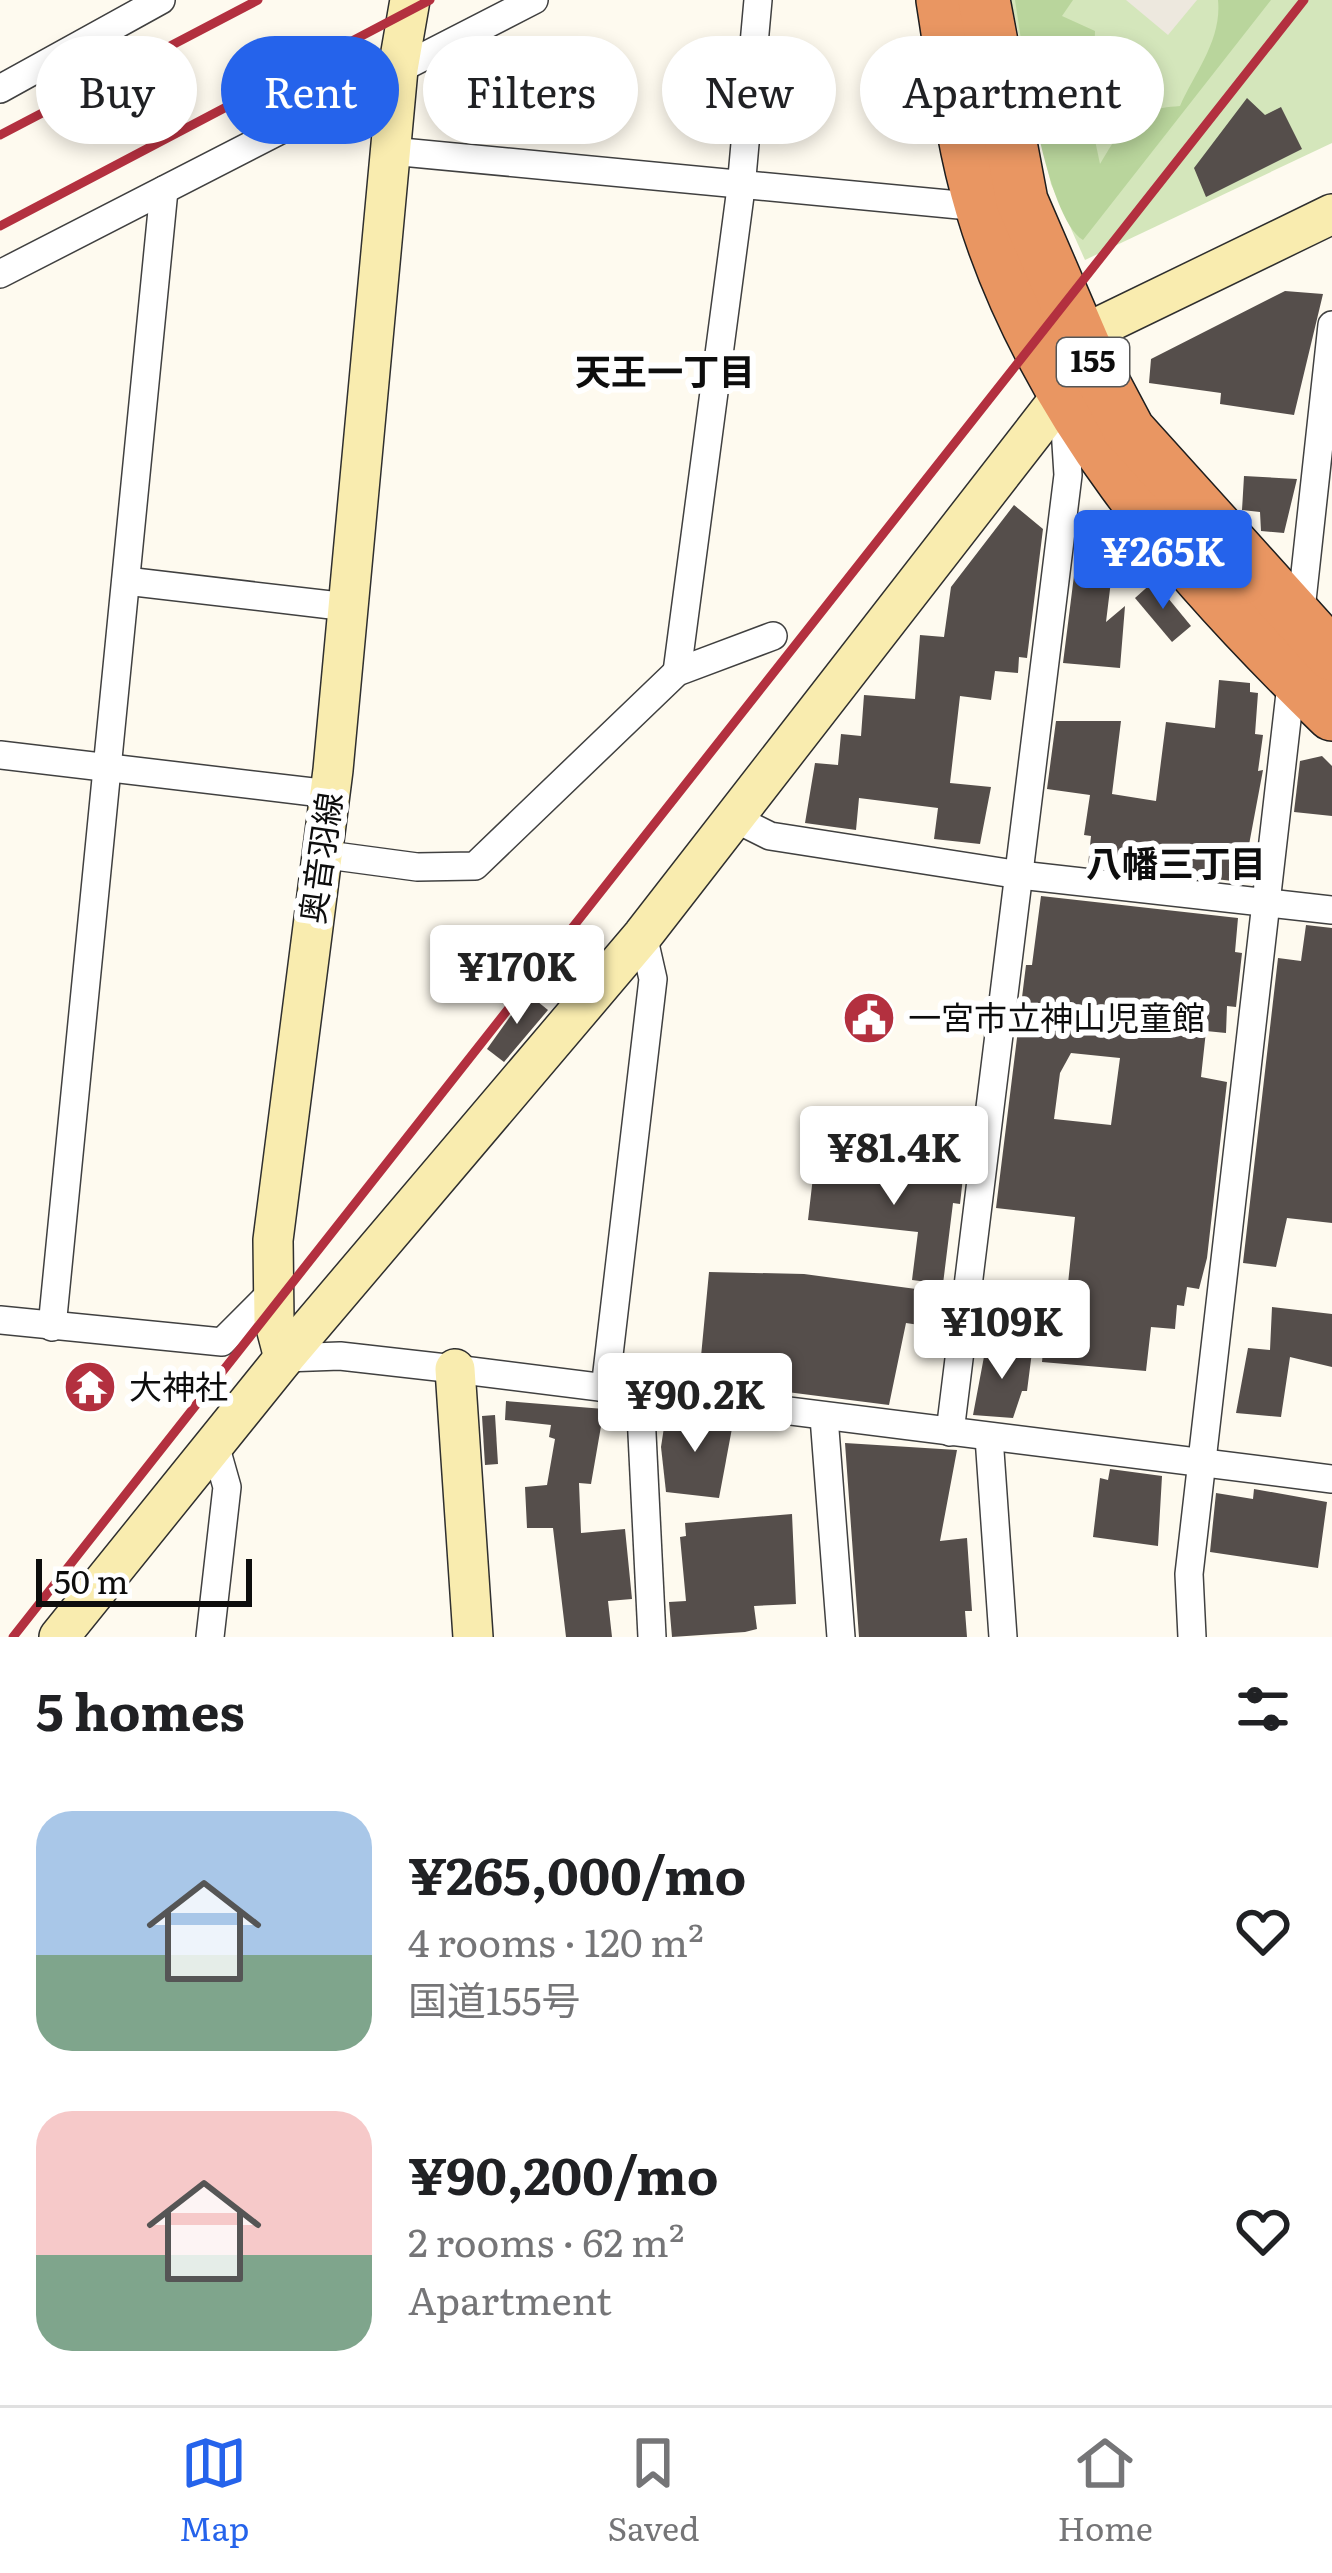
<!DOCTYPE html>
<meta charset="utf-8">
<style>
body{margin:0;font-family:Literata,"Noto Sans JP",serif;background:#f6f6f6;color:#202124;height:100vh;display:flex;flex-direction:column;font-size:45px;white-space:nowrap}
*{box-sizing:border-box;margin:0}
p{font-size:39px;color:#757577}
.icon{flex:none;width:66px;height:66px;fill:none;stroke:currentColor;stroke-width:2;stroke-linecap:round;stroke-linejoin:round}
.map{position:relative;height:1637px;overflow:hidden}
.drawer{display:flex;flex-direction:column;background:#fff;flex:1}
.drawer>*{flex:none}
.banner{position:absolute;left:36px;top:36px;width:1260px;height:108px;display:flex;gap:24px}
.scale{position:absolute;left:36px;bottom:30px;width:216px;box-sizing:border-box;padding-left:12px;border:6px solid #0d0d0d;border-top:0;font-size:33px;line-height:42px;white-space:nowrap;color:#0d0d0d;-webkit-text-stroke:9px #fff;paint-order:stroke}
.price{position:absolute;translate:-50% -102px;padding:0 27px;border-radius:12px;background:#fff;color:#222;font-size:39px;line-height:78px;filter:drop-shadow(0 3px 6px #0008)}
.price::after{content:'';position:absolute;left:50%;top:72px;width:36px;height:27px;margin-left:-18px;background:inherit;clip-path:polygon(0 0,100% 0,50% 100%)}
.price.active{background:#2563eb;color:#fff}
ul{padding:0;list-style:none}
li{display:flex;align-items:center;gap:36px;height:300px;padding:0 36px}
li span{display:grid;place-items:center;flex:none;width:336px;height:240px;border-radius:36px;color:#555}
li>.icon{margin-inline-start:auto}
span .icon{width:144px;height:144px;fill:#fffc;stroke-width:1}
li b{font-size:51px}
h2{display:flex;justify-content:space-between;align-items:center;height:144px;padding:0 36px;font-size:51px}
.pill{padding:0 42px;border-radius:54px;background:#fff;box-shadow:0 6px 18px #0003;font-size:42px;line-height:108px}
.pill.active{background:#2563eb;color:#fff}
.dock{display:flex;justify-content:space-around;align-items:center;height:168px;border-top:3px solid #e0e0e0;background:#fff;font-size:33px;color:#757577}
.dock a{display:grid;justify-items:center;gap:6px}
.dock .active{color:#2563eb}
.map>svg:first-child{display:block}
</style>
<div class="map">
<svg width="1332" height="1637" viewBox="0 0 1332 1637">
<rect width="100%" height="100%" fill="#fefaef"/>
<!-- green -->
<polygon fill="#d4e6bb" points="1011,0 1332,0 1332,143 1085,260 1051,184"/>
<!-- forest -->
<path fill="#b9d59c" d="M1015,0H1073L1062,16L1095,31L1092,126L1100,164C1126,122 1128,110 1180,106C1195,72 1222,40 1218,0H1271L1083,240C1044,214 1023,50 1015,0Z"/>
<!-- plaza -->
<polygon fill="#ede8de" points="1126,0 1197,0 1168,35"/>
<!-- building -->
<g fill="#554e4b" fill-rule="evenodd">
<polygon points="1247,98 1265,115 1281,107 1302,149 1206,197 1194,168"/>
<polygon points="1285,291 1323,294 1294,415 1220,404 1221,393 1149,383 1151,359"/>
<polygon points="1244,476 1297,479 1284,533 1261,531 1260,512 1242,510"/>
<polygon points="1014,505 1043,529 1027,658 1019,657 1018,673 995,671 991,700 960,696 950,783 991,787 980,844 934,839 938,808 859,798 856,830 805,823 815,763 838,765 841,734 861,736 864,695 915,699 920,635 944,637 951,587"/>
<polygon points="1079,536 1116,540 1106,622 1125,606 1120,668 1063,663"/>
<polygon points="1154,581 1191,626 1172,642 1135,598"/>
<polygon points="1219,680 1250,683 1250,692 1258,693 1255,734 1263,735 1258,771 1263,770 1242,882 1088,865 1091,836 1084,835 1090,795 1047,789 1056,721 1121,721 1112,794 1156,801 1166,722 1215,728"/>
<polygon points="1322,756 1332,766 1332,816 1294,812 1300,761"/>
<path d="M1041,896L1238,918L1235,952L1242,953L1236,1007L1227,1006L1226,1033L1206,1031L1201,1077L1227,1082L1207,1258L1199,1289L1187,1287L1184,1306L1177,1305L1175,1329L1151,1327L1146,1371L1042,1362L1046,1319L1054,1320L1055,1311L1065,1312L1075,1217L996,1208L1026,965H1032ZM1071,1053L1120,1058L1111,1125L1054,1119L1060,1073Z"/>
<polygon points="1306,925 1332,928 1332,1223 1287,1218 1276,1267 1243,1263 1278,958 1301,961"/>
<polygon points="527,993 548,1010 504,1062 487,1049"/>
<polygon points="844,1161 963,1177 960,1204 953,1203 943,1284 912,1280 918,1232 808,1220 813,1177 842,1181"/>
<polygon points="709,1272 804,1274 931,1291 926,1326 906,1323 889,1405 787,1392 788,1372 700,1367"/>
<polygon points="1272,1307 1332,1314 1332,1367 1290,1357 1281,1417 1236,1413 1248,1348 1270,1350"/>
<polygon points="986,1346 1032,1352 1027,1391 1022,1391 1013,1418 973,1415"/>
<polygon points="506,1401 604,1409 591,1484 579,1483 581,1533 625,1529 632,1599 608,1601 612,1637 566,1637 553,1528 527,1528 525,1487 547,1485 555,1439 549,1437 551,1425 505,1420"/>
<polygon points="666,1414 733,1423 719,1498 666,1492 661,1447"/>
<polygon points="495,1415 498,1464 485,1465 482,1416"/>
<polygon points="845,1443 957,1450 940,1541 967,1538 972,1611 965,1611 967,1637 859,1637"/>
<polygon points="1110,1469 1162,1476 1158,1546 1093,1537 1100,1478 1108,1480"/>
<polygon points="1254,1489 1327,1502 1318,1568 1210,1552 1216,1493 1253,1499"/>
<polygon points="792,1514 796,1604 754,1606 757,1629 745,1632 672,1637 669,1602 686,1601 680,1537 686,1536 685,1523"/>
</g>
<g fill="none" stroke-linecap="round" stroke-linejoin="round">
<!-- street casing -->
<g stroke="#404040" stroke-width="30">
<g id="street">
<polyline points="0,89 161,0"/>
<polyline points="391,151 980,207"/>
<polyline points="0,274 534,0"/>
<polyline points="126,581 348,607"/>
<polyline points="1300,619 1332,325"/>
<polyline points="677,672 741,188 758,0"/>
<polyline points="0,755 330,794"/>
<polyline points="730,816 770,836 1020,875 1332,910"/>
<polyline points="320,854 417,867 475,866 677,672 773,636"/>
<polyline points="0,1320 222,1342 274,1290"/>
<polyline points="52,1327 164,190"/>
<polyline points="284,1358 340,1356 455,1369 1332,1479"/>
<polyline points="605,1389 653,979 643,935"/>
<polyline points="640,1393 652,1637"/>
<polyline points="824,1417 841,1637"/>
<polyline points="950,1432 1068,475 1064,412"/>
<polyline points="989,1437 1003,1637"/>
<polyline points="210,1637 227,1487 214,1441"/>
<polyline points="1192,1637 1189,1574 1292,676"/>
</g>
</g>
<!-- secondary casing -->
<g stroke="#2f2f2f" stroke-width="42">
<g id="secondary">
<polyline points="284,1358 274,1320 273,1240 333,770 398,69 410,0"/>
<polyline points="455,1369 473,1637"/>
<polyline points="59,1637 284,1358 643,935 1063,394 1085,347 1103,325 1332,214"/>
</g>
</g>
<!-- highway casing -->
<g stroke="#1e1e1e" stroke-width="54">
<g id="highway">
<path d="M942,0C953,68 961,141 981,207C1041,408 1184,572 1332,715"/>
<polyline points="984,0 1022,201 1085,347 1129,430 1332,655"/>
</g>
</g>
<!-- street -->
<use href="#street" stroke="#fff" stroke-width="27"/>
<!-- secondary -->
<use href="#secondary" stroke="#f9ecaf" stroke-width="39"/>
<!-- highway -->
<use href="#highway" stroke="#e99662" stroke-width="51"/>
<!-- rail -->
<g stroke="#b3303f" stroke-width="9">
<polyline points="0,135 258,0"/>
<polyline points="0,226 430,0"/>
<polyline points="13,1637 1304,0"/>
</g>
</g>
<!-- icons -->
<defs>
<g id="civic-disc" transform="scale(2.7)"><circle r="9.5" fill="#b3303f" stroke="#fff"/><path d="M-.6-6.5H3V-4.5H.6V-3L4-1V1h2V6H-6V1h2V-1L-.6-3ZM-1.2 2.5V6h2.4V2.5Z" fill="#fff"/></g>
<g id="temple-disc" transform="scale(2.7)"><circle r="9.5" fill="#b3303f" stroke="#fff"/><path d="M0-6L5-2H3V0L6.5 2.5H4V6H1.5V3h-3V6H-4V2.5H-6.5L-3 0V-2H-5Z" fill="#fff"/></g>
</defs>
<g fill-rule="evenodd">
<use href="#civic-disc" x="869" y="1018"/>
<use href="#temple-disc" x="90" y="1387"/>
</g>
<g text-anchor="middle" stroke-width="12" stroke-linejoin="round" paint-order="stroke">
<!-- shield labels -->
<rect fill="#fff" stroke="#565656" stroke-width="3" x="1057" y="338" width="72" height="48" rx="9"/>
<g font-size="30" font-weight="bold" fill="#0d0d0d">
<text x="1093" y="372">155</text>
</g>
<!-- street labels -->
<g font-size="33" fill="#0d0d0d" stroke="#fff">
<text transform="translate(321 858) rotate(-82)" y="12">奥音羽線</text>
</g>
<!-- poi labels -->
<g font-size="33" fill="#0d0d0d" stroke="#fff" text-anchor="start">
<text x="908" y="1030">一宮市立神山児童館</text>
<text x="129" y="1399">大神社</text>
</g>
<!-- neighbourhood labels -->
<g font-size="36" font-weight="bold" fill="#0d0d0d" stroke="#fff">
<text x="665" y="385">天王一丁目</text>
<text x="1176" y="877">八幡三丁目</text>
</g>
</g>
</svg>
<div class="scale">50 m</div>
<b class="price active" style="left:1163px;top:612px">¥265K</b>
<b class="price" style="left:517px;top:1027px">¥170K</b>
<b class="price" style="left:894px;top:1208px">¥81.4K</b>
<b class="price" style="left:1002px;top:1382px">¥109K</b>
<b class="price" style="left:695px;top:1455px">¥90.2K</b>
<div class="banner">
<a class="pill">Buy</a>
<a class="pill active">Rent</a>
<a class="pill">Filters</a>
<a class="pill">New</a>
<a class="pill">Apartment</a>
</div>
</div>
<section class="drawer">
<h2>5 homes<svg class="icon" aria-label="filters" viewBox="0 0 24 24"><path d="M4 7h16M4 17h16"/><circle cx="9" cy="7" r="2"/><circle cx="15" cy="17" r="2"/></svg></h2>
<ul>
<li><span style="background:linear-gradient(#a9c7e8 60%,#7fa58c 0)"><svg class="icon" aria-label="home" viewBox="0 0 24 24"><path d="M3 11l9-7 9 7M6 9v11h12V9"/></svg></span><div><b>¥265,000/mo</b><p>4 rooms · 120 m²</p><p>国道155号</p></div><svg class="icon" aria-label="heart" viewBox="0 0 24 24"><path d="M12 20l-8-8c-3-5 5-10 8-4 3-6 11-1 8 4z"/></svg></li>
<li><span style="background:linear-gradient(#f6c9c9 60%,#7fa58c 0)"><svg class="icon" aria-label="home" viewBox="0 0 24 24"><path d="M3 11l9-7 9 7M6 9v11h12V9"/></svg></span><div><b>¥90,200/mo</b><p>2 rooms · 62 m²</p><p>Apartment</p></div><svg class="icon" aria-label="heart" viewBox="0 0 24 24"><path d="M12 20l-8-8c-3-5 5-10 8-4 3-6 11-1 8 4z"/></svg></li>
</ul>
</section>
<nav class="dock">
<a class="active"><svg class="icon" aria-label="map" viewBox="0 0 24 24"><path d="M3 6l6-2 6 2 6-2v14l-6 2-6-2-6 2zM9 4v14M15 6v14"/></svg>Map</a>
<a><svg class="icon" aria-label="saved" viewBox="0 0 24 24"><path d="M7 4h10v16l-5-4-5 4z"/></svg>Saved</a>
<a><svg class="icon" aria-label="home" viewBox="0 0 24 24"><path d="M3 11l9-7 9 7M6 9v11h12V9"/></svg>Home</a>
</nav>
